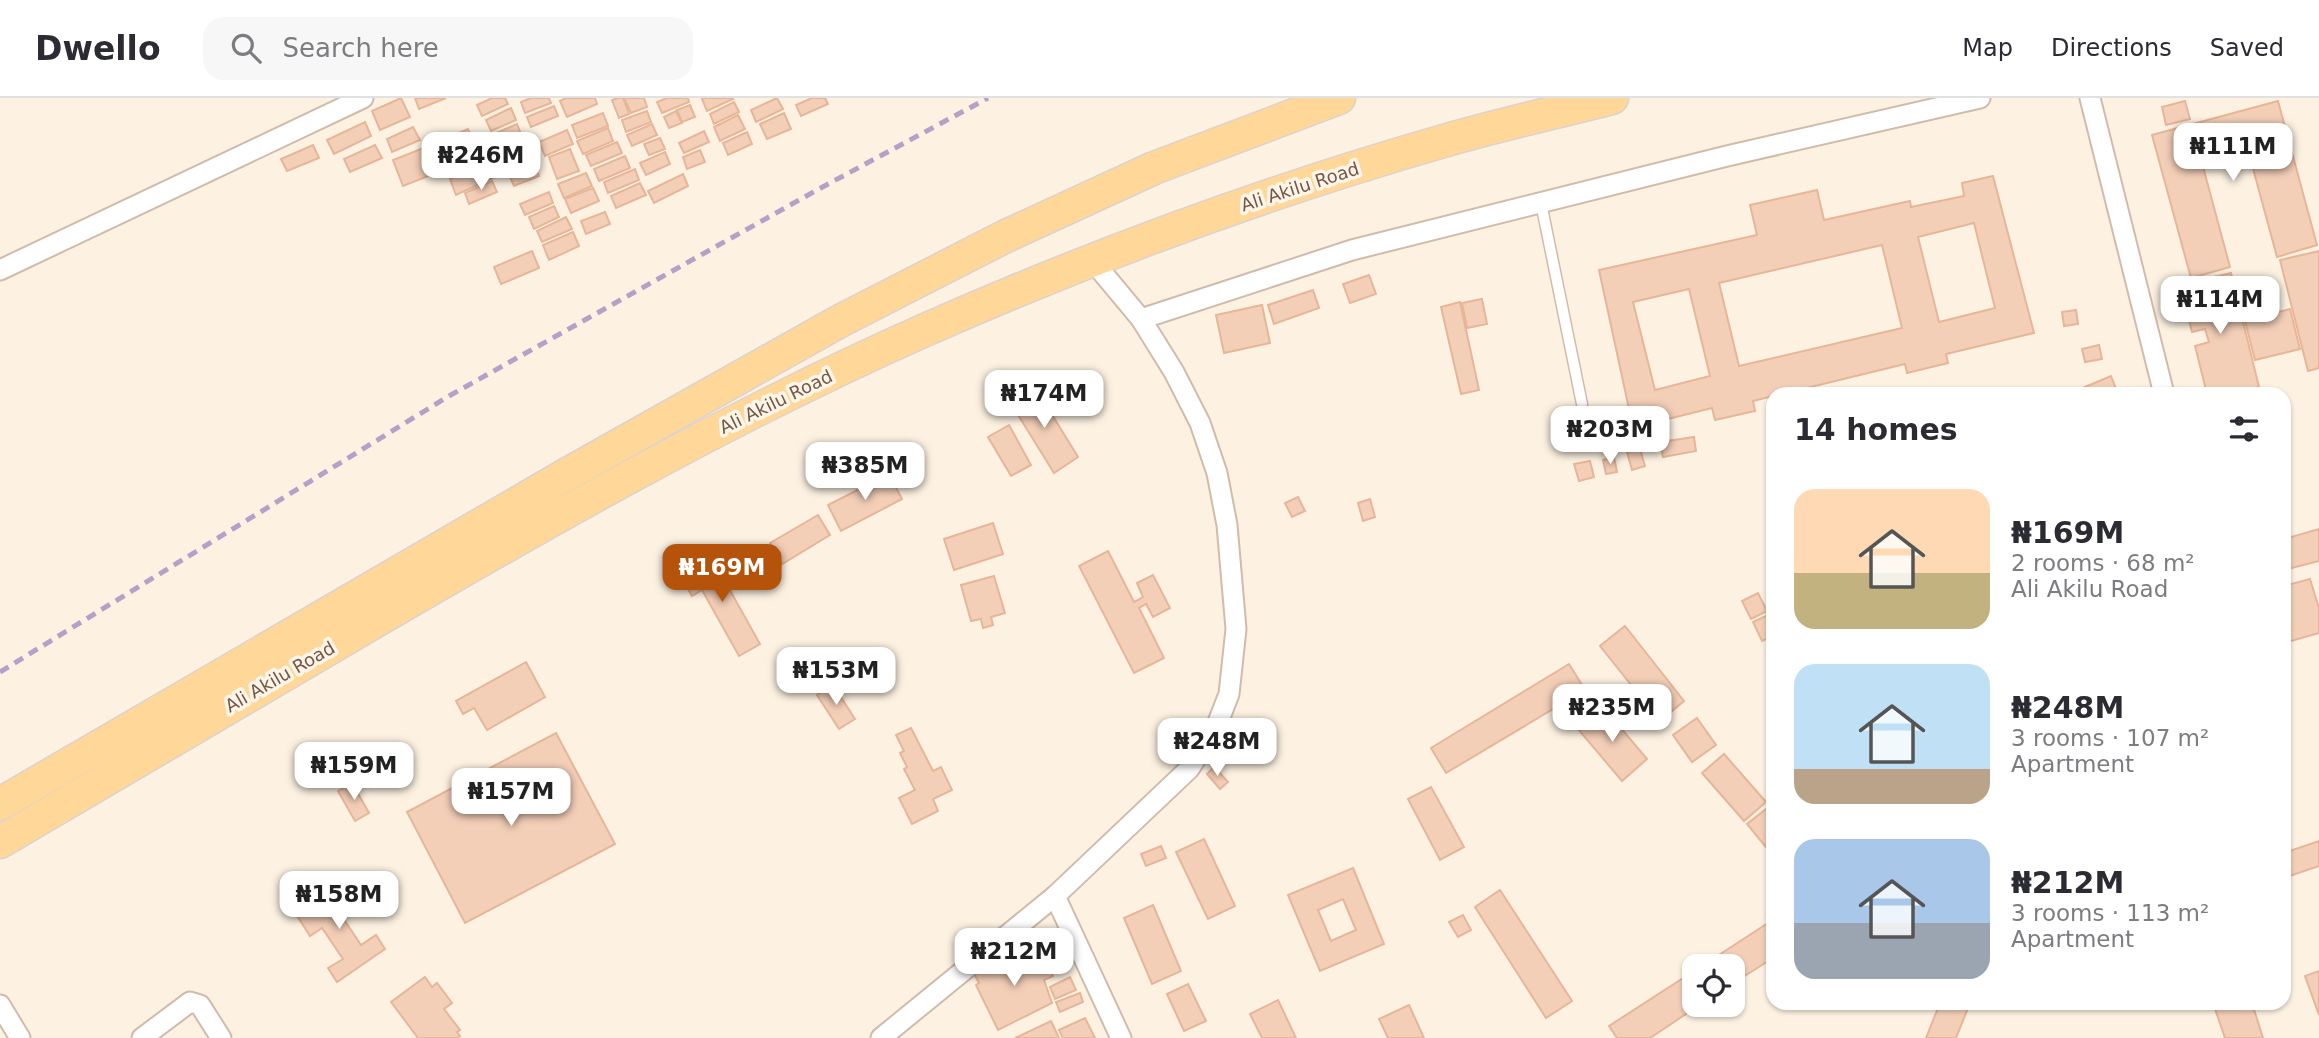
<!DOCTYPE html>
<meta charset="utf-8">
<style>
body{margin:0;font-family:"DejaVu Sans",sans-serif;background:#f7f7f7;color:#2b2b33;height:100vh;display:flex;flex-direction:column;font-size:26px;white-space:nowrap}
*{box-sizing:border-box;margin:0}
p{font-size:23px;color:#7c7c81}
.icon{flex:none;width:38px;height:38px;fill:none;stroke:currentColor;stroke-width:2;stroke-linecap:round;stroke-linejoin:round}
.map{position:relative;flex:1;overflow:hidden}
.panel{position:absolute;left:1766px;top:289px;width:525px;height:623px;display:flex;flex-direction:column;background:#fff;border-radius:21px;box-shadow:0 2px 5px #0004}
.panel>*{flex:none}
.tools{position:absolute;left:1682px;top:856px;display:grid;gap:14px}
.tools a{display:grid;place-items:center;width:63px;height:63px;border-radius:14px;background:#fff;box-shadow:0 2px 5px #0004;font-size:35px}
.price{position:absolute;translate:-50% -60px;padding:0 16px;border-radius:14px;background:#fff;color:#222;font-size:23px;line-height:46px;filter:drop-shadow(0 2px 4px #0008)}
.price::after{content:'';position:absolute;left:50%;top:42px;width:21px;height:16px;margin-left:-10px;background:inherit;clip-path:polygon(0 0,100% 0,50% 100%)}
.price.active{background:#b45309;color:#fff}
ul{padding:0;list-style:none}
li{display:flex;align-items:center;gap:21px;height:175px;padding:0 28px}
li span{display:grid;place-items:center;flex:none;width:196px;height:140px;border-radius:21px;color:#555}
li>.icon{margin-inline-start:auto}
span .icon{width:84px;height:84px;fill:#fffc;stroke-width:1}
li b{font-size:30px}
h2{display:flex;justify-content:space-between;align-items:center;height:84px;padding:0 28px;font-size:30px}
header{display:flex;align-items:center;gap:42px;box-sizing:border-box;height:98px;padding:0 35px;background:#fff;border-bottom:2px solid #e1e1e2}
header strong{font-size:33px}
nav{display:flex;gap:38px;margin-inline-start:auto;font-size:24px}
.search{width:490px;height:63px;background:#f7f7f7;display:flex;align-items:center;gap:18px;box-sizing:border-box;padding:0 24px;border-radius:21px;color:#7c7c81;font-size:26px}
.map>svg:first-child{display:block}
</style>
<header>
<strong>Dwello</strong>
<div class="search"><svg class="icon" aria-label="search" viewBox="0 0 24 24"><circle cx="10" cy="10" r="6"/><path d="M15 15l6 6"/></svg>Search here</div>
<nav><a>Map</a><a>Directions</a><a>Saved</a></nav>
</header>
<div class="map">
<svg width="2319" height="940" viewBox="0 0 2319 940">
<rect width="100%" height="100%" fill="#fdf2e2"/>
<!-- building -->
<g fill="#f4cfb8" stroke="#e7b598" stroke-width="2" fill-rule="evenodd">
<polygon points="401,0 410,19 380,32 372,13"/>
<polygon points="415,0 446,0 419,11"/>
<polygon points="492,0 505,0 508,6 482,18 477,7"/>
<polygon points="531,0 549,0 551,5 525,15 521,4"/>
<polygon points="566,0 595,0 597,6 567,19 560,3"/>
<polygon points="618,0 623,0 629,16 619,20 612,2"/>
<polygon points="624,0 644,0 647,9 631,15"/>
<polygon points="667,0 688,0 689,4 662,15 657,4"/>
<polygon points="704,0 732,0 733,1 707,13 702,1"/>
<polygon points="777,0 783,11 756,24 751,12"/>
<polygon points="812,0 825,0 828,6 801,18 796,7"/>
<polygon points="2185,3 2190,21 2166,27 2162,9"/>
<polygon points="2278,3 2317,147 2277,159 2248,52 2202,65 2230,169 2191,180 2152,37"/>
<polygon points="734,4 739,14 714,26 710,16"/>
<polygon points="690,7 695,19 682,24 677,12"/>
<polygon points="554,8 558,18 531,29 527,19"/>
<polygon points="511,10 516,22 491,33 486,22"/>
<polygon points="647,13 651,24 626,34 622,22"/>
<polygon points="676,13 682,25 669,30 664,19"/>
<polygon points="603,15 608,28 577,40 572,27"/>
<polygon points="784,15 791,31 767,41 760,26"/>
<polygon points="738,17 745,31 720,43 714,29"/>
<polygon points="365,24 371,38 334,56 327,42"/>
<polygon points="517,26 521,36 493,48 489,38"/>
<polygon points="652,26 657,37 632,48 627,37"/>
<polygon points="413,29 420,42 392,54 387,41"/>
<polygon points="608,30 613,43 583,56 577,43"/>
<polygon points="468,31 478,57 450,69 439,43"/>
<polygon points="567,32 573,46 545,58 539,44"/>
<polygon points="704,33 709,44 684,55 679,45"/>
<polygon points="747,34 752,46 728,57 723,45"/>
<polygon points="660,40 665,51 649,57 644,46"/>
<polygon points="617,44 622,55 591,68 586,57"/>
<polygon points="313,47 319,60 287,73 281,61"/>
<polygon points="375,47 382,60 350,74 344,61"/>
<polygon points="532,48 536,59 506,72 501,60"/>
<polygon points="426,49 436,75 403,88 393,62"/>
<polygon points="570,51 579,73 557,81 549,59"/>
<polygon points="700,52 705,64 687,71 683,59"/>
<polygon points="665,54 670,66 646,77 640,65"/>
<polygon points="625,58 630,70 599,83 594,71"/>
<polygon points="532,61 539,78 514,88 507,72"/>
<polygon points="491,69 495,79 456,97 450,81 473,71 475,76"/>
<polygon points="635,71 639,82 608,95 604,84"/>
<polygon points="586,75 592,88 564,100 558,86"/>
<polygon points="683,76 688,88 654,105 648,93"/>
<path d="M1993,78L2034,235L1946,256L1948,265L1907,275L1905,266L1782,296H1773V298L1753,303L1755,313L1715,322L1712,310L1664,322L1665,326L1634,334L1599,172L1757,137L1750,107L1817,92L1824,122L1910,103L1911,109L1964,98L1962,85ZM1974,125L1995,210L1939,224L1918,139ZM1882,147L1902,230L1739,268L1719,185ZM1689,191L1710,278L1655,292L1633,204Z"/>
<polygon points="492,83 497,94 469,106 465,95"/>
<polygon points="640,85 646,97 616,110 611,98"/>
<polygon points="593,90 599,103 571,115 565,101"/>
<polygon points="549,94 553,105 525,117 520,106"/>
<polygon points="554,108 559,119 534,131 529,119"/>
<polygon points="605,114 610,126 586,136 581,123"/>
<polygon points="566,119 572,131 542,144 537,133"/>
<polygon points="573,134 579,148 549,162 543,147"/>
<polygon points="532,153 539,170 501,186 494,169"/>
<polygon points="2319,153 2319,270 2308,273 2280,162"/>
<polygon points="2231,175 2259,289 2233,296 2207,296 2195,248 2209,244 2205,231 2192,234 2180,187"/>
<polygon points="1369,177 1376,196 1350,205 1343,186"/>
<polygon points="1313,192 1319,210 1274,226 1268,207"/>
<polygon points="1482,201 1487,226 1467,230 1462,205"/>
<polygon points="1460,204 1479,292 1461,296 1441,209"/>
<polygon points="1262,207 1270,245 1224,255 1216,217"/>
<polygon points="2290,211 2300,251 2255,262 2245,223"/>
<polygon points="2076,212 2078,226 2064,228 2062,214"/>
<polygon points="2099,247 2102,261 2085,264 2082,251"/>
<polygon points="2111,278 2118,296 2068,296"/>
<polygon points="1035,289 1078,359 1054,375 1010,304"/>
<polygon points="1009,327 1031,367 1011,378 988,339"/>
<polygon points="1694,339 1696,353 1663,359 1660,344"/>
<polygon points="1640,351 1645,368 1632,372 1627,354"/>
<polygon points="1614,359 1617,374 1606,376 1603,362"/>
<polygon points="1590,363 1594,379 1579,383 1574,366"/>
<polygon points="889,376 902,401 841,433 828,407"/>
<polygon points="1298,399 1305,413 1292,419 1285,405"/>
<polygon points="1370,401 1375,419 1363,423 1358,405"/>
<polygon points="818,417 830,437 782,466 770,445"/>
<polygon points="993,425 1003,456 954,472 944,441"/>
<polygon points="2319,431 2319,463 2284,472 2284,441"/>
<polygon points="1108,453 1134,504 1143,499 1137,485 1153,477 1170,510 1153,519 1146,506 1139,510 1164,560 1134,575 1079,468"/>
<polygon points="712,460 760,546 739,558 702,492 692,498 680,477"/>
<polygon points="994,478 1005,515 991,519 993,527 983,530 981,521 971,523 961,487"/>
<polygon points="2310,481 2319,510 2319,535 2284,545 2284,488"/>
<polygon points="1758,495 1767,513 1751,521 1742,503"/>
<polygon points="1768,517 1773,526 1773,538 1762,543 1753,524"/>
<polygon points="1625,528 1684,603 1660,623 1600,548"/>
<polygon points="526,564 545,599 487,632 474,610 463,616 456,603"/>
<polygon points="1569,566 1585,592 1446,675 1431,650"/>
<polygon points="833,587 855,621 839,631 817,597"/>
<polygon points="1603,609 1647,661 1622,683 1578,631"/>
<polygon points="1697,620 1716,647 1692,664 1673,637"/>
<polygon points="911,630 933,673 941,669 952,692 933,701 938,713 912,726 899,700 915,692 904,671 907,669 900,655 904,653 896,637"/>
<polygon points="556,635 615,746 465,825 407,714"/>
<polygon points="1724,656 1766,704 1744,723 1702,675"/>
<polygon points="402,666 410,681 396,689 388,674"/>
<polygon points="1214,669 1228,684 1220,691 1207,676"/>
<polygon points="352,685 369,715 355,723 338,693"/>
<polygon points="1431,689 1464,749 1440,762 1408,701"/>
<polygon points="1770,708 1773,712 1773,758 1747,726"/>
<polygon points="1204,741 1235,808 1208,821 1176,754"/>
<polygon points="2319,743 2319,768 2284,780 2284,755"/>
<polygon points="1161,748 1166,760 1146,768 1141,756"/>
<path d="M1353,770L1384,846L1320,873L1288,797ZM1343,801L1356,832L1331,843L1318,812Z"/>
<polygon points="343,785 357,807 341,817 361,847 376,837 385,851 337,884 328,870 343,861 322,830 310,838 296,816"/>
<polygon points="1500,792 1572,903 1546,920 1475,809"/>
<polygon points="1153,807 1181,873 1152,886 1124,820"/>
<polygon points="1463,817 1471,832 1458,839 1449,824"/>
<polygon points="1768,825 1773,831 1773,860 1732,886 1732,868 1702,868"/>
<polygon points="1028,849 1036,866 1045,862 1053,878 1044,882 1052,905 998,932 976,887 979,885 974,876"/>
<polygon points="1694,873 1694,906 1701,906 1650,940 1617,940 1609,928"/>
<polygon points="2319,873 2319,917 2305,878"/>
<polygon points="425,879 432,889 437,885 452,905 444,911 460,932 457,934 460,938 457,940 418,940 391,904"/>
<polygon points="1070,879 1076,892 1055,901 1050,889"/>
<polygon points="1188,886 1206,923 1184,933 1167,896"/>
<polygon points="1080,895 1083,904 1060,914 1056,904"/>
<polygon points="1278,902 1296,940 1262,940 1250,916"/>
<polygon points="1940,905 1970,905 1956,940 1926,940"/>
<polygon points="2213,905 2252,905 2263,940 2225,940"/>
<polygon points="1409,907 1424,940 1388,940 1379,921"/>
<polygon points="1085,920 1095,940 1063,940 1059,932"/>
<polygon points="1051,923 1059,940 1015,940"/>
</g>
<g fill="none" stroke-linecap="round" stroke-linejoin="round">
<!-- lane casing -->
<g stroke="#d1bbab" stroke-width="13">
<polyline id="lane" points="1541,105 1582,306"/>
</g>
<!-- street casing -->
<g stroke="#d1bbab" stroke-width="23">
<g id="street">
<polyline points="2090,0 2164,296"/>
<polyline points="0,172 363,0"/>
<polyline points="1141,221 1352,152 1727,58 1980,0"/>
<polyline points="1055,798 1121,940"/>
<polyline points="0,907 20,940"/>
<polyline points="142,940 190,904 200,907 221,940"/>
<polyline points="881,940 1055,798 1189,671 1215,632 1229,596 1236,531 1227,427 1217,375 1200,325 1174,274 1141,221 1091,161"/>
</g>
</g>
<!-- primary casing -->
<g stroke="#dbd3cf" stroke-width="35">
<g id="primary">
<polyline points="0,706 564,378 840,223 1006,138 1154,70 1339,0"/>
<path d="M0,744C121,673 242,601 364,530C547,423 731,318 925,232C1095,157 1269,93 1447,42C1502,26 1558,14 1612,0"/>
</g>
</g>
<!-- lane -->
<use href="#lane" stroke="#fff" stroke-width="10"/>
<!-- street -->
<use href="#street" stroke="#fff" stroke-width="19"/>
<!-- primary -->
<use href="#primary" stroke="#ffd798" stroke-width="32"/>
<!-- rail -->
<polyline stroke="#b5a0c7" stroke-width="5" stroke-dasharray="10 7" stroke-linecap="butt" points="0,574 449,298 817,92 988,0"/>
</g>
<g text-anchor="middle" stroke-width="7" stroke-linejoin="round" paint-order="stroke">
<!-- street labels -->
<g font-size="18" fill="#765747" stroke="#fff6e9">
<text transform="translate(1300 89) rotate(-18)" y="6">Ali Akilu Road</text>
<text transform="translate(776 304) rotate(-26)" y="6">Ali Akilu Road</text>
<text transform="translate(280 579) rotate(-30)" y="6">Ali Akilu Road</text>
</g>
</g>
</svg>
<div class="tools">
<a><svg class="icon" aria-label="locate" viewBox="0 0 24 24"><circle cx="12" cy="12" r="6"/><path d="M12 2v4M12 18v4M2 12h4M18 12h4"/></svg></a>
</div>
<b class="price" style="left:2233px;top:85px">₦111M</b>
<b class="price" style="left:481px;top:94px">₦246M</b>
<b class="price" style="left:2220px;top:238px">₦114M</b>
<b class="price" style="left:1044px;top:332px">₦174M</b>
<b class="price" style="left:1610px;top:368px">₦203M</b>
<b class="price" style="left:865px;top:404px">₦385M</b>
<b class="price active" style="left:722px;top:506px">₦169M</b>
<b class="price" style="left:836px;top:609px">₦153M</b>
<b class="price" style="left:1612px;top:646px">₦235M</b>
<b class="price" style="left:1217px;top:680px">₦248M</b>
<b class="price" style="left:354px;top:704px">₦159M</b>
<b class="price" style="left:511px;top:730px">₦157M</b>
<b class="price" style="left:339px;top:833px">₦158M</b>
<b class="price" style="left:1014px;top:890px">₦212M</b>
<section class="panel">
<h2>14 homes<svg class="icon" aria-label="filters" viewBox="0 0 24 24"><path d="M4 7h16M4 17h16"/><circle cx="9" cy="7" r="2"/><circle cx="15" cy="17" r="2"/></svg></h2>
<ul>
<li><span style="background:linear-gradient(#ffd9b3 60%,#c2b280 0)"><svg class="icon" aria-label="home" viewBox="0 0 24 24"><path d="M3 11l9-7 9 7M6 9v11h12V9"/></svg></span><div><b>₦169M</b><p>2 rooms · 68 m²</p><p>Ali Akilu Road</p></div></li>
<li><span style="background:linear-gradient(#bfe0f5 75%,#b9a48a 0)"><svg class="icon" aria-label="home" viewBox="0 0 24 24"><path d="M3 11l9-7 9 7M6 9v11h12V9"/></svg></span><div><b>₦248M</b><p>3 rooms · 107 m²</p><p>Apartment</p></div></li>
<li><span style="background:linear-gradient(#a9c7e8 60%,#9aa5b1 0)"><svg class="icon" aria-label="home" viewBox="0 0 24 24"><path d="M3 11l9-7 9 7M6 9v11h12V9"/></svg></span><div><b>₦212M</b><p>3 rooms · 113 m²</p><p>Apartment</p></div></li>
</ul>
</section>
</div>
